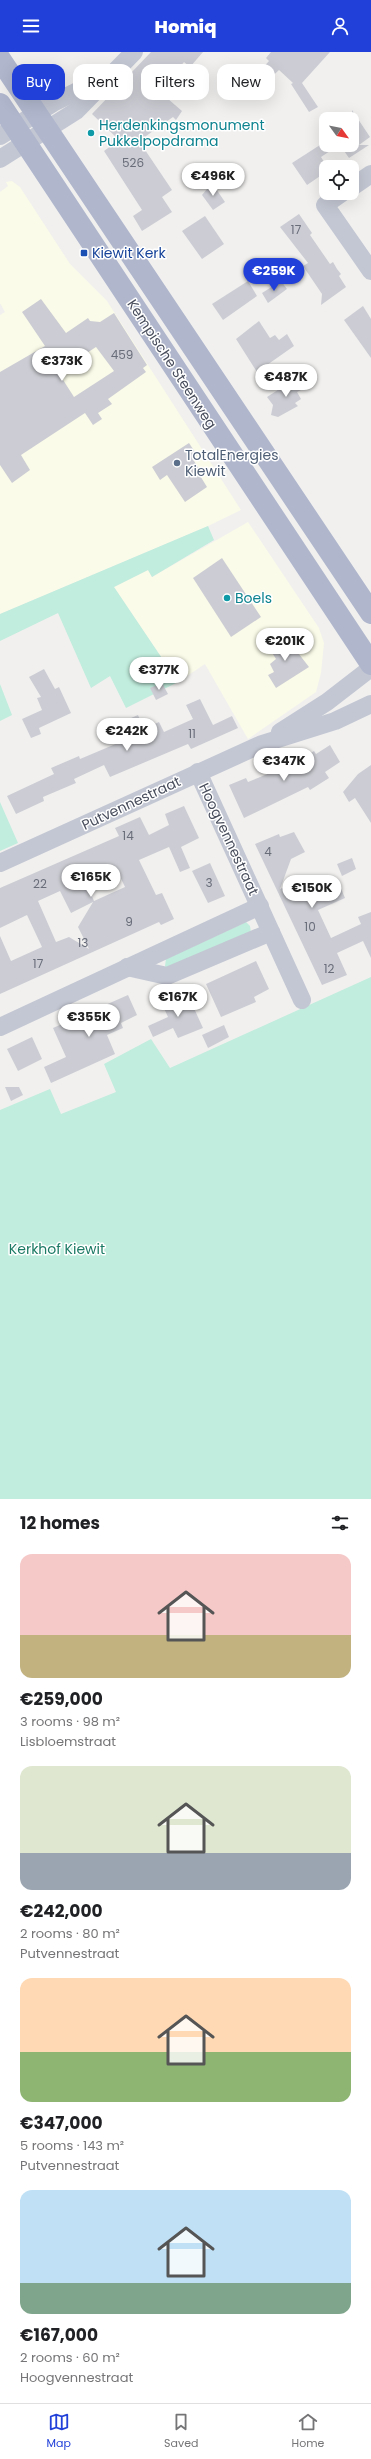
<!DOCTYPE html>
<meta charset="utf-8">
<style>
body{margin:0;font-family:Poppins,sans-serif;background:#f6f6f6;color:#202124;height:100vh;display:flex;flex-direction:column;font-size:15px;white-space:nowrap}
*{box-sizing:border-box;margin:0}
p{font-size:13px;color:#757577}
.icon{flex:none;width:22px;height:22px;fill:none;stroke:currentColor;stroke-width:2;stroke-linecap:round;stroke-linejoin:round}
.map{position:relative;height:1447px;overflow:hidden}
.details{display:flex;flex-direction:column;background:#fff;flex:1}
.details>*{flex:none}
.guide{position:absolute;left:12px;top:12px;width:347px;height:36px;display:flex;gap:8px}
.needle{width:26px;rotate:123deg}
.tools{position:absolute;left:319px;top:60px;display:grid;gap:8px}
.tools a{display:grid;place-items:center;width:40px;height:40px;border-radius:8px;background:#fff;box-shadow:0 4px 16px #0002;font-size:20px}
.price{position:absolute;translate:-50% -34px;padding:0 9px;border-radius:14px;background:#fff;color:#222;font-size:13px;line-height:26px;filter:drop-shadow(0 1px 2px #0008)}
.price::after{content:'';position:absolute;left:50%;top:24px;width:12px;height:9px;margin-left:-6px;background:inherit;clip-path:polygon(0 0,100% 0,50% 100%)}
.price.current{background:#2140d9;color:#fff}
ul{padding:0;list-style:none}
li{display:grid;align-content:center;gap:8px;height:212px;padding:0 20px}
li span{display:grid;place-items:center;height:124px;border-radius:12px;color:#555}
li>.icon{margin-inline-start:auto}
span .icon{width:72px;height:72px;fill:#fffc;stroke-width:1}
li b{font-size:17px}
h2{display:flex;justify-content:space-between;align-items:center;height:48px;padding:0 20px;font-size:17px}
.pill{padding:0 14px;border-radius:12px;background:#fff;box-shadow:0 4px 16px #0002;font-size:14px;line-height:36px}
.pill.current{background:#2140d9;color:#fff}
header{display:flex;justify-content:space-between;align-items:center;height:52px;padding:0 20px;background:#2140d9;color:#fff;font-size:18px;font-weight:800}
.dock{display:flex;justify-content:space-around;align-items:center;height:56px;border-top:1px solid #e0e0e0;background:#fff;font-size:11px;color:#757577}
.dock a{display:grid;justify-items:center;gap:2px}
.dock .current{color:#2140d9}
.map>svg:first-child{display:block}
</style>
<header><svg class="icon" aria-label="menu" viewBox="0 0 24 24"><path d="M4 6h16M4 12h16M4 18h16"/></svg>Homiq<svg class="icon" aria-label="person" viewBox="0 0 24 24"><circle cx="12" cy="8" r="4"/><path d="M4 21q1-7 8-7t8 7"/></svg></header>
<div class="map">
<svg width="371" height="1447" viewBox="0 0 371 1447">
<rect width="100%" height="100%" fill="#f1f0ef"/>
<!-- commercial -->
<g fill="#fbfbe9">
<polygon points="12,129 20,135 70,212 107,249 241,458 208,474 0,562 0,263 5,260 0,251 0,140 8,134 6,130"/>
<polygon points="248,470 319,576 324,591 321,621 316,640 248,687 205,612 178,630 114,535 148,518 152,525"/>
</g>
<!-- green -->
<g fill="#c0eddd">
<polygon points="208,474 214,488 152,525 148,518 114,535 178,630 126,656 110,624 91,636 58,561 0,589 0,562"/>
<polygon points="0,632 12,663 0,669"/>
<polygon points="0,750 18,791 0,799"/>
<polygon points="246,870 250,874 251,881 167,918 165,914 166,907"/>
<polygon points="371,925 371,1447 0,1447 0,1058 50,1037 61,1062 116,1040 104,1012 151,987 170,1016"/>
</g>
<!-- building -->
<g fill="#cccdd4" fill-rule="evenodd">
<polygon points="151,0 203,0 190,15 184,10 160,40 182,59 176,68 173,65 139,89 172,138 162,145 172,160 142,179 133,164 142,158 104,99 119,88 92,62"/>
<polygon points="271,0 330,0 302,31 318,55 309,60 291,32 293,31 279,18 260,36 252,28 269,9 266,6"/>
<polygon points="352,58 370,85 359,93 369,93 349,106 340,93 352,93"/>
<polygon points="320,93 339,93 321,105 326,113 326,120 307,133 292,111"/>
<polygon points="212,131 225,150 213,158 202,143"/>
<polygon points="299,162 312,181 310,183 330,212 333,210 337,217 341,222 339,224 346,235 321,253 322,242 303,214 308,211 280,175"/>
<polygon points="205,164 224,192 202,207 182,179"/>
<polygon points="248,229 257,244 223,268 212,252"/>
<polygon points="281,229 287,237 268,251 262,241"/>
<path d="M41,247L66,281L88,266L90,269L100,270L114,261L147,313L143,316L146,320L108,347L112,352L98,361L102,367L93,373L85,361L21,403L30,418L12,431L0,413V320L45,294L22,260ZM96,295L114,319L74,345L58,320Z"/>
<polygon points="363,254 371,267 371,306 344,268"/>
<polygon points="259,269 270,286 275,283 279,288 287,282 294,294 257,320 236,287"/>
<polygon points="298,325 305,336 297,340 301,347 295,351 298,354 278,365 271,363 273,353 267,345"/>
<polygon points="189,391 197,403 192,406 202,421 199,422 207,435 185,450 167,423 160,428 152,415"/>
<polygon points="222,506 261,565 231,585 193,526"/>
<polygon points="285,584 309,615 276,636 268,623 274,620 270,612 276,607 268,594"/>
<polygon points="44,617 55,637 59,635 71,661 39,676 41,682 31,686 22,667 42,658 37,646 41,645 29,625"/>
<polygon points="162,631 168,642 156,648 150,636"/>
<polygon points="200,647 213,673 232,664 238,676 191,697 188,692 110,725 104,713 74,727 76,731 43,745 44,749 16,762 7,744 54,722 51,716 79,704 80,707 118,691 110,675 138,663 144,677 159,670 164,680 193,667 186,653"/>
<polygon points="330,693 340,710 325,720 329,726 310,738 308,735 244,766 229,733 246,726 248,730 287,714 288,716 314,699 316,702"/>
<polygon points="371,713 371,771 355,746 349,750 343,740 358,722"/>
<path d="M184,754L199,786L181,795L190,816L180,820L169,795L139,808L156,843L162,841L174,867L161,873L159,870L0,942V884L11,909L42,895L27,863L0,876V836L119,784L115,776L140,765L149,783L169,773L165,762ZM115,814L125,835L94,849L85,828ZM60,839L71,861L93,850L78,875L89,897L69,885L56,890L38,849Z"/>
<polygon points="294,780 305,800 291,807 280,837 311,823 318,838 337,827 345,846 318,858 331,886 361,872 358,865 371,860 371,906 363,889 337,901 347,923 322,933 255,792 279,782 280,785"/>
<polygon points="352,806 356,817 342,824 337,812"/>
<polygon points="210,811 225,844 208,851 192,819"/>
<polygon points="256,909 269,937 254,945 256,950 221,965 206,932"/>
<polygon points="187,941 203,976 178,986 173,976 153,985 148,974 168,965 162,952"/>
<polygon points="128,943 137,963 121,971 123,976 107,983 115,1002 51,1031 44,1015 66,1005 53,976"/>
<polygon points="224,973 229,985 208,996 202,983"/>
<polygon points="32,985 42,1007 18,1019 7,997"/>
<polygon points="5,1035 19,1035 23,1043 11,1049"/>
</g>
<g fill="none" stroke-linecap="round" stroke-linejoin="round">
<!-- minor -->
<g stroke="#c3c7d3" stroke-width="18">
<polyline points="0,84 53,51 102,27"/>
<polyline points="0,107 76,59 134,0"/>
<polyline points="352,135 371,122"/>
<polyline points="342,141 325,153 371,219"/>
<polyline points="280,680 327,650 371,616"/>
<polyline points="198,720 302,948"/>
<polyline points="0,811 262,692 335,669 371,652"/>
<polyline points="127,915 167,924 271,880"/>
<polyline points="0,975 260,854"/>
</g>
<!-- major -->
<g stroke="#b0b7cd" stroke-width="22">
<polyline points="0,7 371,561"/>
<polyline points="0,52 371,612"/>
</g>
</g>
<!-- markers -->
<g fill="#0f9aa8" stroke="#fff" stroke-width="1.5">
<circle cx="91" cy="81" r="4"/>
<circle cx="227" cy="546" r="4"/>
</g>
<rect fill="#1a4fb4" stroke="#fff" stroke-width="1.5" x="80" y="197" width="8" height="8" rx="2"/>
<circle fill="#5c6f8a" stroke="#fff" stroke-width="1.5" cx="177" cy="411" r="4"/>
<g text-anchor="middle" stroke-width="3" stroke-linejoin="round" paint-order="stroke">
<!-- number labels -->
<g font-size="12" fill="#696d7a">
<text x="133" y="115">526</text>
<text x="296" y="182">17</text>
<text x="122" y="307">459</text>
<text x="192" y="686">11</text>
<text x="128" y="788">14</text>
<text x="268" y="804">4</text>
<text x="209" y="835">3</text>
<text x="40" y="836">22</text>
<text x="129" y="874">9</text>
<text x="310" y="879">10</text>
<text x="83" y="895">13</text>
<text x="38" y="916">17</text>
<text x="329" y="921">12</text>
</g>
<!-- culture labels -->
<g font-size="14" fill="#0d838f" stroke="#fff" text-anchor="start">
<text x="99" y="78">Herdenkingsmonument<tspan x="99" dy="16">Pukkelpopdrama</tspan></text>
<text x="235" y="551">Boels</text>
</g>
<!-- transit labels -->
<g font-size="14" fill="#164399" stroke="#fff" text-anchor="start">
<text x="92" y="206">Kiewit Kerk</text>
</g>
<!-- street labels -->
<g font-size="14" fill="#484d5c" stroke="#fff">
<text transform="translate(172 312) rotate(57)" y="5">Kempische Steenweg</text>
<text transform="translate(131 751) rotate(-25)" y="5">Putvennestraat</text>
<text transform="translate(229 787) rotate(65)" y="5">Hoogvennestraat</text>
</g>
<!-- service labels -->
<g font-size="14" fill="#4e5e75" stroke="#fff" text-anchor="start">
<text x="185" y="408">TotalEnergies<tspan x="185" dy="16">Kiewit</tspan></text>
</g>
<!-- park labels -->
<g font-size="14" fill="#1b7a64" stroke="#fff">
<text x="57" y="1202">Kerkhof Kiewit</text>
</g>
</g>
</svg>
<div class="tools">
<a><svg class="needle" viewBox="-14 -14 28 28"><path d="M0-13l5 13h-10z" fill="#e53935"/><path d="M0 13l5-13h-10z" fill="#757577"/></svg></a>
<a><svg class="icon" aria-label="locate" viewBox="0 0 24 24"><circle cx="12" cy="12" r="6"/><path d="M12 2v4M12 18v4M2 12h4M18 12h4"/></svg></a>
</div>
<b class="price" style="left:213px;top:145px">€496K</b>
<b class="price current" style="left:274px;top:240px">€259K</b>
<b class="price" style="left:62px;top:330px">€373K</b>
<b class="price" style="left:286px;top:346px">€487K</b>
<b class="price" style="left:285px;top:610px">€201K</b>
<b class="price" style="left:159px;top:639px">€377K</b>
<b class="price" style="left:127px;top:700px">€242K</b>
<b class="price" style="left:284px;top:730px">€347K</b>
<b class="price" style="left:91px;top:846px">€165K</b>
<b class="price" style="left:312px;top:857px">€150K</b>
<b class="price" style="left:178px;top:966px">€167K</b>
<b class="price" style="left:89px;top:986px">€355K</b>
<div class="guide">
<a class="pill current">Buy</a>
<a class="pill">Rent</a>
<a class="pill">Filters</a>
<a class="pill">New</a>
</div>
</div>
<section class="details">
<h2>12 homes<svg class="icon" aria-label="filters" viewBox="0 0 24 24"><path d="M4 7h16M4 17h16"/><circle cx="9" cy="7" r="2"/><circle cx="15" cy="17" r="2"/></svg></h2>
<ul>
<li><span style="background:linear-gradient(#f6c9c9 65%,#c2b280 0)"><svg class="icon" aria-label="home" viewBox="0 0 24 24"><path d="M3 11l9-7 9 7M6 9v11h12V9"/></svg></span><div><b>€259,000</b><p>3 rooms · 98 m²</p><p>Lisbloemstraat</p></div></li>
<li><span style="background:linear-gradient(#dfe7d0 70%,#9aa5b1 0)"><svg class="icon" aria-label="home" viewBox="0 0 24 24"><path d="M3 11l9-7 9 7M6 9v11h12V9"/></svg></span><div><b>€242,000</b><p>2 rooms · 80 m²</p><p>Putvennestraat</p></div></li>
<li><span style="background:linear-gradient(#ffd9b3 60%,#8fb573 0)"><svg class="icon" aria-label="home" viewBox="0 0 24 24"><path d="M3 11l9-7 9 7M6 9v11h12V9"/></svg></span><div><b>€347,000</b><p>5 rooms · 143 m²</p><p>Putvennestraat</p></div></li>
<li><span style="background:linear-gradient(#bfe0f5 75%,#7fa58c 0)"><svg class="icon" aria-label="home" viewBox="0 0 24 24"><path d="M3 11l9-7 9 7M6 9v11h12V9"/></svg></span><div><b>€167,000</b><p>2 rooms · 60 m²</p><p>Hoogvennestraat</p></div></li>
</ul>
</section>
<nav class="dock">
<a class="current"><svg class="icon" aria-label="map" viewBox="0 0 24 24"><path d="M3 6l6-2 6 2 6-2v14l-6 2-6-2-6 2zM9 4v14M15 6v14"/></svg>Map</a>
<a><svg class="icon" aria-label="saved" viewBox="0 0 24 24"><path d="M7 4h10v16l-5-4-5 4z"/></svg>Saved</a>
<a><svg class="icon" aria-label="home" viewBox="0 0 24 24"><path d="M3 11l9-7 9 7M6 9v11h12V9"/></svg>Home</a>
</nav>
